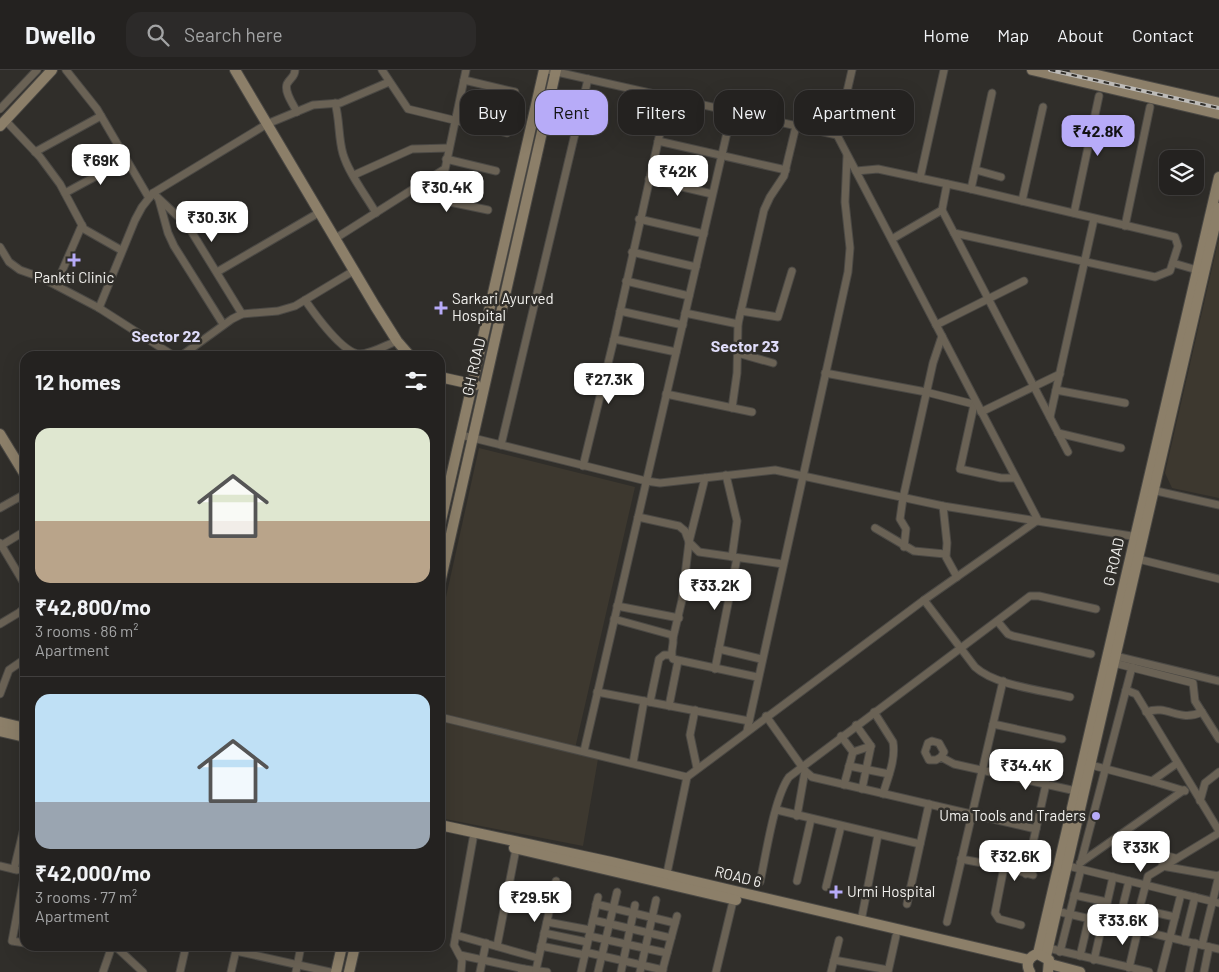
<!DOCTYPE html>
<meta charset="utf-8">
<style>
body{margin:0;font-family:Barlow,sans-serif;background:#2c2a29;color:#f1f3f6;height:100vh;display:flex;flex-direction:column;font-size:19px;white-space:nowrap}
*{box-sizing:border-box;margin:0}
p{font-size:16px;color:#a3a4a5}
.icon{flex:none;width:28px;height:28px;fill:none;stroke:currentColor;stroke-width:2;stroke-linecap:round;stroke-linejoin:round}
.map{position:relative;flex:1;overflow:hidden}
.details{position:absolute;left:20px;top:281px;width:425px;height:600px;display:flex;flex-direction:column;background:#242220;border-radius:15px;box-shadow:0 5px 20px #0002,0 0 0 1px #413f3e}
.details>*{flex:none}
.banner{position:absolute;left:460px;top:20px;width:475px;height:45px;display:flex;gap:10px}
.fabs{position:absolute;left:1159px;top:80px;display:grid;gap:10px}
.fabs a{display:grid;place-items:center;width:45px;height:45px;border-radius:10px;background:#242220;box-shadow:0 5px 20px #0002,0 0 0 1px #413f3e;font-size:25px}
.price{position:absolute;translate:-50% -42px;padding:0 11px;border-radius:10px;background:#fff;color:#222;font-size:16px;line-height:32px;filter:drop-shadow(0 1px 2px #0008)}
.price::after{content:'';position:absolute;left:50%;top:30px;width:15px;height:11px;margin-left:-8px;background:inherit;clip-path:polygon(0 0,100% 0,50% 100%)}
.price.selected{background:#b7abf8;color:#111}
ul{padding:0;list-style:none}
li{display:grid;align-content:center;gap:10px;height:265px;padding:0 15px}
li+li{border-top:1px solid #413f3e}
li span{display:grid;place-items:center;height:155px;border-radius:15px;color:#555}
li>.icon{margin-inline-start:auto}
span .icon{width:90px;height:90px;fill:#fffc;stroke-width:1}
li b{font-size:21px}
h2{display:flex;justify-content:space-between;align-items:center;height:60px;padding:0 15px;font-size:21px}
.tag{padding:0 18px;border-radius:15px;background:#242220;box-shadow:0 5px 20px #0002,0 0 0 1px #413f3e;font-size:18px;line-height:45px}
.tag.selected{background:#b7abf8;color:#111}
header{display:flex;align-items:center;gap:30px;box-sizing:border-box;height:70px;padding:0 25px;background:#242220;border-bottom:1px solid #413f3e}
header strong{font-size:24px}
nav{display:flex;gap:28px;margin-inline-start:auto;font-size:18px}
.search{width:350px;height:45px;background:#2c2a29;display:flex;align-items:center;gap:12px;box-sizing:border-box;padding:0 18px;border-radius:15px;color:#a3a4a5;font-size:19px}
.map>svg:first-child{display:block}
</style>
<header>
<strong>Dwello</strong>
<div class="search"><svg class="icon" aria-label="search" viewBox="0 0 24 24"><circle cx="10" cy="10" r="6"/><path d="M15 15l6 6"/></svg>Search here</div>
<nav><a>Home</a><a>Map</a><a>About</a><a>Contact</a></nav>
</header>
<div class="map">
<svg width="1219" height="902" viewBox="0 0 1219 902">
<rect width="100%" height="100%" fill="#302e2a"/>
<!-- built -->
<g fill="#3d382f">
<polygon points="1219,168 1219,428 1172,418 1165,403"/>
<polygon points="479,378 635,417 574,683 598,689 583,776 440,748 440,554"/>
</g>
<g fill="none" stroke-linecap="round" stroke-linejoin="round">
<!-- street casing -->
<g stroke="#4b4945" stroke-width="9">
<g id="street">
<polyline points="66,0 97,39 149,128"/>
<path d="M295,0C295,7 290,8 287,14C284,22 293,34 297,42"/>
<polyline points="382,0 408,39 507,63"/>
<polyline points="548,0 837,65"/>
<polyline points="464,10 515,22"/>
<polyline points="992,23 971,119 1022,131"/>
<polyline points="668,27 614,269 676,282"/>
<path d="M335,33C340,50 338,67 343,84C349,104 365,124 376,143"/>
<polyline points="0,39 37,0"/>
<polyline points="5,50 40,87 60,114 84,159 121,180"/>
<polyline points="658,71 786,100"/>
<polyline points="35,82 101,46"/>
<polyline points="446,89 496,101"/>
<polyline points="976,100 1001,107"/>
<polyline points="856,101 878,99 971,119"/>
<polyline points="354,105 412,79 449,78"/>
<polyline points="920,108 944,0"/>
<polyline points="649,109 712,124"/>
<polyline points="947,114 942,140 954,163 1155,207 1170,201 1178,176 1175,167 1022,131 1043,37"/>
<polyline points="419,115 445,131 488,140"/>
<polyline points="65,123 126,90"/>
<polyline points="153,123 188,156 242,244"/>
<polyline points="439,128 466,0"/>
<polyline points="159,130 168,163 174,176 223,254"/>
<polyline points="1074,143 1099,26"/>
<polyline points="639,149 704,164"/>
<polyline points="1125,156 1150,37"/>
<polyline points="954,163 1068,382"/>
<polyline points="336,168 443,100"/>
<polyline points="892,169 942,140"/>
<polyline points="0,177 9,192 20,200 40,207 99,238 174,286"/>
<polyline points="632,182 696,197"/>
<polyline points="1173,193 1197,200"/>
<polyline points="217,202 320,142"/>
<polyline points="626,211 689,226"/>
<polyline points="56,215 82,155"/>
<path d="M305,230C314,243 343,284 360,284C371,284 386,275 397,271"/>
<polyline points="99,238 135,150 142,137 153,123 267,54 313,35 340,33 389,12"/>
<polyline points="620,241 683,255"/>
<polyline points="741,241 778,247 792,201"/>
<polyline points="685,243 738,254"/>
<polyline points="936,255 1024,211"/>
<polyline points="737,283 773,293"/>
<polyline points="181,286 232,249 242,244 278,241 295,236 355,200"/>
<polyline points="825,303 926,322 977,335"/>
<polyline points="1056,320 1125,333"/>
<polyline points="666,324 752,342"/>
<polyline points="974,335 960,399 1001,408 1015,408"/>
<polyline points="732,338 737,303 738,254 764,140 770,127 784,106 796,56"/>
<polyline points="981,342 1060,304"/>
<polyline points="1050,347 1094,149"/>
<polyline points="1058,363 1121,378"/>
<polyline points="461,365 646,411 660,413 775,400 943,436 1138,467"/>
<polyline points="501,375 588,9"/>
<polyline points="583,396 614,269"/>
<polyline points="726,405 737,451 732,487"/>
<polyline points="1152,420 1219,435"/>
<polyline points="943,436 947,473 946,487 957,507"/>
<polyline points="0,438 25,424"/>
<polyline points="638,447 679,456 685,461 689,472 699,482 783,494"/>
<polyline points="875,458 914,481 945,484"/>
<polyline points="0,473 25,515"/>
<polyline points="2,475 25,461"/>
<polyline points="904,477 906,459 900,449 903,428 933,293 942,266"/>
<polyline points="1134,488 1219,509"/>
<path d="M924,530L975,597C996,616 1042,620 1070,627"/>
<polyline points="617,536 679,548"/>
<polyline points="21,541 25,549"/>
<path d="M614,549L672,565C676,572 669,581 673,589L757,607"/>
<polyline points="998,552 1008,564 1013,566 1091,584"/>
<polyline points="0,554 25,539"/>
<polyline points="673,568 682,530 689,472 705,408"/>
<polyline points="719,579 761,589"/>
<polyline points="1115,586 1219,611"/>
<polyline points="1114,593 1193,613 1195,631 1219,669"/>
<polyline points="1132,597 1126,620 1136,624 1219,761"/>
<polyline points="715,599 737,488"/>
<polyline points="597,622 749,651"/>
<polyline points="0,624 9,600 25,589"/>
<polyline points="650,632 659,589 664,585 671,585"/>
<polyline points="669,636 678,591"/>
<polyline points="695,640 690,665 697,698"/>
<path d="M874,642L893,672C896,689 888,707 883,724"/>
<path d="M1146,642C1169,634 1178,653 1202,642"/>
<polyline points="766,646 805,701 812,707 1036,759"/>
<polyline points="440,647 687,707 666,808"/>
<polyline points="993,654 1062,669"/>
<polyline points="856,655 871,676 862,719"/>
<polyline points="747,661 848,202 850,178 845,132 847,86"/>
<polyline points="841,666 853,682 844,715"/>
<polyline points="584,681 732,41"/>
<polyline points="853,682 871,676"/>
<polyline points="941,687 936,690 929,690 925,682 928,673 932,671 939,673 944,682 941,687 954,694 1076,721"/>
<polyline points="633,693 644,631"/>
<polyline points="1087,694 1152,711 1176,694"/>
<polyline points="849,696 889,704"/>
<polyline points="687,707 924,530 1038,450 837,65 852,0"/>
<polyline points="1152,711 1185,721"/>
<polyline points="1200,731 1205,713 1219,702"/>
<polyline points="777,740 920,774"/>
<polyline points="797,746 805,701"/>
<polyline points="1112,771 1175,788"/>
<polyline points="961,789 1004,797 995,843 999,849 1021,855"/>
<polyline points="1081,792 1126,620"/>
<polyline points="1080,793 1184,720"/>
<polyline points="1064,795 1219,833"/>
<polyline points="0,796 17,800"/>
<polyline points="1162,796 1219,806"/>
<polyline points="1004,797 1033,805"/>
<polyline points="14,799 25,754"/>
<polyline points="25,802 12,871 25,873"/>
<polyline points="1026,804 1046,714"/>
<polyline points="797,811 811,749"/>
<path d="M760,812C766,785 774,728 789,707L1030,526H1039L1096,539"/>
<polyline points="826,817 841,756"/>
<polyline points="1074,825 1107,832"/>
<polyline points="596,834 675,853"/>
<polyline points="907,834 929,734"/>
<polyline points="1139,839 1175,847"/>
<polyline points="1056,841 1219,879"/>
<polyline points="593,850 671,868"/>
<polyline points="861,851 878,765"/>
<polyline points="547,852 590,860"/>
<polyline points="947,852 1003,611"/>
<polyline points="1118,855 1129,811"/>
<polyline points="1134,859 1148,806 1219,763"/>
<polyline points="544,863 587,872"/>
<polyline points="456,865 538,888"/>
<polyline points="589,866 667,883"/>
<polyline points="1184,871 1195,827"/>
<polyline points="1202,875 1219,805"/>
<polyline points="115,876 143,902"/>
<polyline points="497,876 516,779"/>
<polyline points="541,876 585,885"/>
<polyline points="1048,878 1149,902"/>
<polyline points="236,881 330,902"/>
<polyline points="585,882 663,900"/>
<polyline points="1060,882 1081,799"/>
<polyline points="460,885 524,899"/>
<polyline points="1080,886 1089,848"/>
<polyline points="834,890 888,900"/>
<polyline points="1094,890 1113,807"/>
<polyline points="1129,898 1138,860"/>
<polyline points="521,900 524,899 547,902"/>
<polyline points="536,900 556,811"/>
<polyline points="103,902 112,876"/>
<polyline points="180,902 186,876"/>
<polyline points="231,902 237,876"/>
<polyline points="296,902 301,876"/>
<polyline points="461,902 462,890 454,875 473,769"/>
<polyline points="480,902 486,873"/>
<polyline points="581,902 598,827"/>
<polyline points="598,902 617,822"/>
<polyline points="621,902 635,835"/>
<polyline points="640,902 656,830"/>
<polyline points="662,902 677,846"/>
<polyline points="716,902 734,827"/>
<polyline points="831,902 839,870"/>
<polyline points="888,902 896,866"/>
<polyline points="1161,902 1181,824"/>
<polyline points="1189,902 1195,873"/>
<polyline points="1204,902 1209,877"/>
</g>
</g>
<!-- secondary casing -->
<g stroke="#4b4945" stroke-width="12">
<g id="secondary">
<polyline points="235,0 375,236 397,271 410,286"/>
<polyline points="1032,0 1219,44"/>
<polyline points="1075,0 1219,33"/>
<polyline points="0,56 52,0"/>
<polyline points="440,307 476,315"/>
<polyline points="0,364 25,405"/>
<polyline points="440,455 544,0"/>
<polyline points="440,513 556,0"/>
<polyline points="0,652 25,658"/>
<polyline points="0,661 25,667"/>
<polyline points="440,755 611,792 1029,890"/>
<polyline points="514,778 736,830"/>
<polyline points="1038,884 1219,107"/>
<polyline points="1046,886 1219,138"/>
<polyline points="1050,894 1080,902"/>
<polyline points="336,902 342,876"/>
<polyline points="349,902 355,876"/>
<path d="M1030,902C1025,894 1029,886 1038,884L1049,890L1048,902"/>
</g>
</g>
<!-- street -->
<use href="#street" stroke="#6a6255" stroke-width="7"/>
<!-- secondary -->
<use href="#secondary" stroke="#8c7f69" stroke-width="10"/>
<!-- rail casing -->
<g stroke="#bdbbb8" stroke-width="4">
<polyline id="rail" points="1050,0 1219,38"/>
</g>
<!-- rail -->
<use href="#rail" stroke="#302e2a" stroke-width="2" stroke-dasharray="5.5" stroke-linecap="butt"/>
</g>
<!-- markers -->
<g fill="#b7abf8" stroke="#302e2a" stroke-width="2">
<path d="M71.5 182.5h5v5h5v5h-5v5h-5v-5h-5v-5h5z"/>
<path d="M438.5 230.5h5v5h5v5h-5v5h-5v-5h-5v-5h5z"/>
<circle cx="1096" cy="746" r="5"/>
<path d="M833.5 814.5h5v5h5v5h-5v5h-5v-5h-5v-5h5z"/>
</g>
<g text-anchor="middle" stroke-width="5" stroke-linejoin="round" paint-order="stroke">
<!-- poi labels -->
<g font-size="15" fill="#f2f1ee" stroke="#302e2a" text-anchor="start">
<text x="74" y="213" text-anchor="middle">Pankti Clinic</text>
<text x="452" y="234">Sarkari Ayurved<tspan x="452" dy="17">Hospital</tspan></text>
<text x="1086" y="751" text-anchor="end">Uma Tools and Traders</text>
<text x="847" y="827">Urmi Hospital</text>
</g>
<!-- street labels -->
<g font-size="15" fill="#f2f1ee" stroke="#302e2a">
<text transform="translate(474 297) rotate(-77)" y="5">GH ROAD</text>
<text transform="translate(1114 492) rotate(-77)" y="5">G ROAD</text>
<text transform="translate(738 807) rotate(14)" y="5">ROAD 6</text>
</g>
<!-- neighbourhood labels -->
<g font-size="16" font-weight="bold" fill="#e0ddfa" stroke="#302e2a">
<text x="166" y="272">Sector 22</text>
<text x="745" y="282">Sector 23</text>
</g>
</g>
</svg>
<div class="fabs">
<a><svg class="icon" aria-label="layers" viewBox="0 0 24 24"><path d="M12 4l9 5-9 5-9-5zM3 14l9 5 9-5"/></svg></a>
</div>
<b class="price selected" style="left:1098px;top:87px">₹42.8K</b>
<b class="price" style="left:101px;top:116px">₹69K</b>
<b class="price" style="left:678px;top:127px">₹42K</b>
<b class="price" style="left:447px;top:143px">₹30.4K</b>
<b class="price" style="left:212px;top:173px">₹30.3K</b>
<b class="price" style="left:609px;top:335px">₹27.3K</b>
<b class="price" style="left:715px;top:541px">₹33.2K</b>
<b class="price" style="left:1026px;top:721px">₹34.4K</b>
<b class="price" style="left:1141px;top:803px">₹33K</b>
<b class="price" style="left:1015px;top:812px">₹32.6K</b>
<b class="price" style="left:535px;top:853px">₹29.5K</b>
<b class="price" style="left:1123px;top:876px">₹33.6K</b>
<div class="banner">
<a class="tag">Buy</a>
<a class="tag selected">Rent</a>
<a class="tag">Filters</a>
<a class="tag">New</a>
<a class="tag">Apartment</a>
</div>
<section class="details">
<h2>12 homes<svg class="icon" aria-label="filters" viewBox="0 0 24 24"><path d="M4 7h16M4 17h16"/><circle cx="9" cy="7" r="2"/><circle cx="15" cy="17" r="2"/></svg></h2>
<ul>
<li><span style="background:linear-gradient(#dfe7d0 60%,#b9a48a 0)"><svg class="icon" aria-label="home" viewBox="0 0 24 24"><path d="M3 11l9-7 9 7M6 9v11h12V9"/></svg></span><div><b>₹42,800/mo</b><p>3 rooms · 86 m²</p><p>Apartment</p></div></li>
<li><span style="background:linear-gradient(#bfe0f5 70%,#9aa5b1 0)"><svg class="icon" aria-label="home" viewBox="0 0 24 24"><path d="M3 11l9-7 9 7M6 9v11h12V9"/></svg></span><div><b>₹42,000/mo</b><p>3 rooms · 77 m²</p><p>Apartment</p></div></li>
</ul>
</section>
</div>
